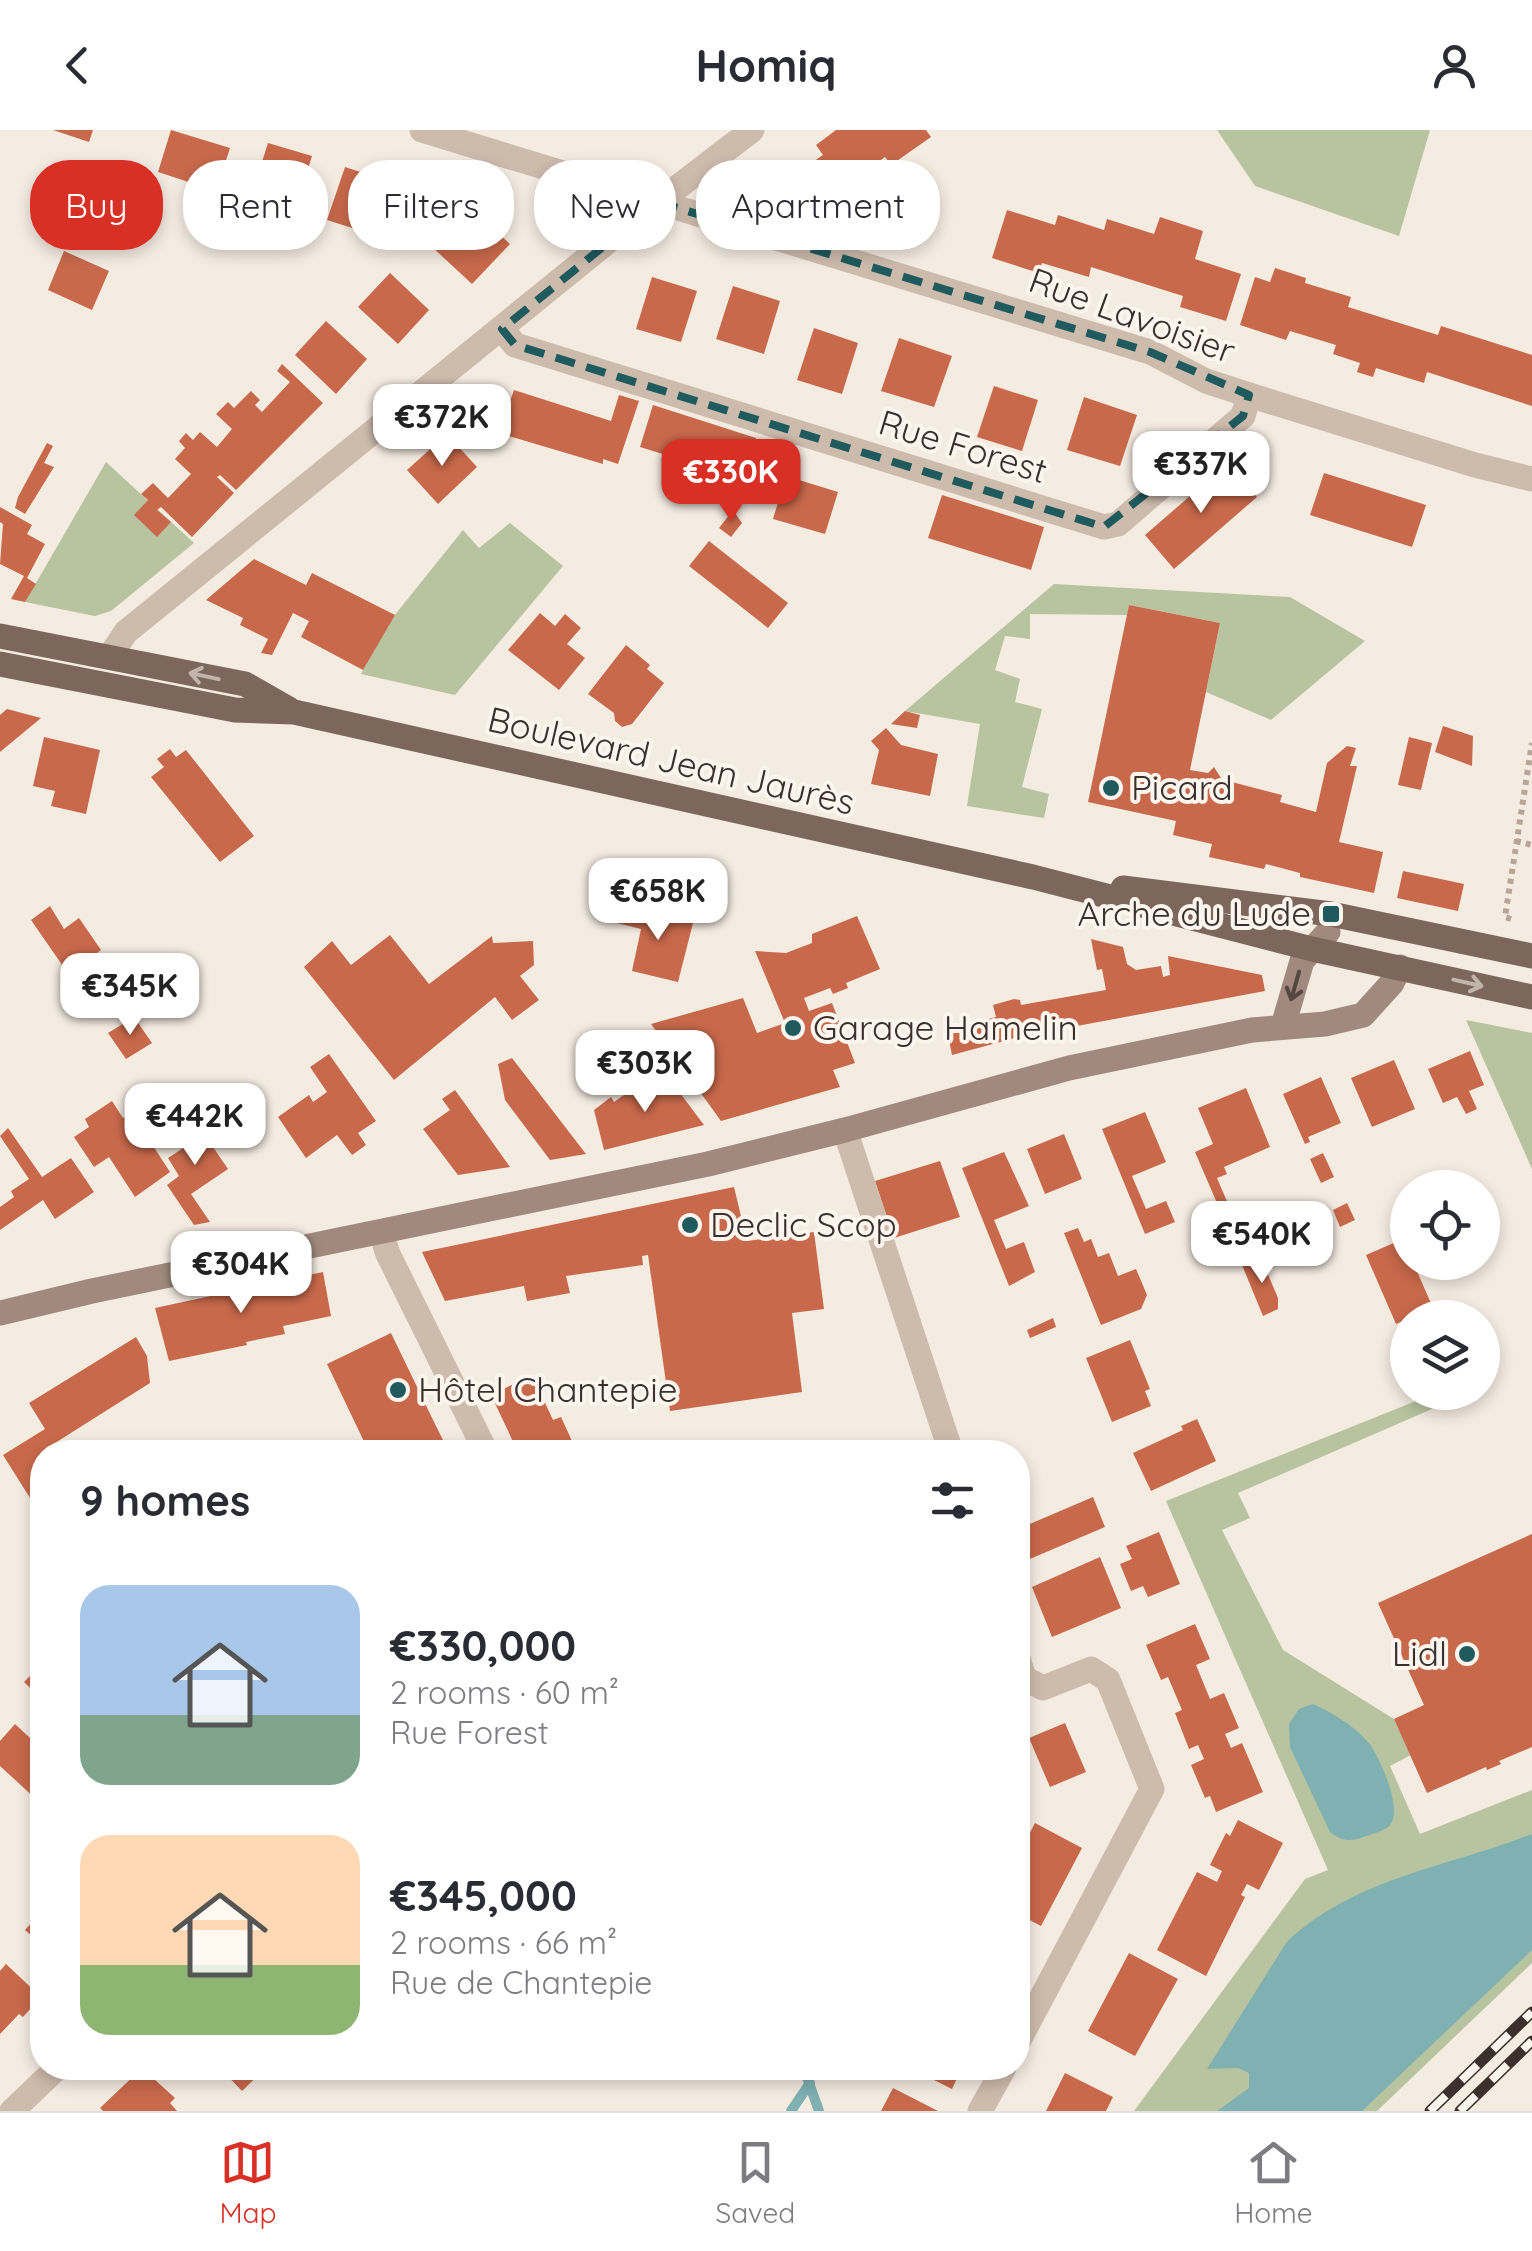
<!DOCTYPE html>
<meta charset="utf-8">
<style>
body{margin:0;font-family:Quicksand,sans-serif;background:#f2f2f3;color:#2b2b33;height:100vh;display:flex;flex-direction:column;font-size:38px;white-space:nowrap}
*{box-sizing:border-box;margin:0}
p{font-size:32px;color:#7c7c81}
.icon{flex:none;width:55px;height:55px;fill:none;stroke:currentColor;stroke-width:2;stroke-linecap:round;stroke-linejoin:round}
.map{position:relative;flex:1;overflow:hidden}
.side{position:absolute;left:30px;top:1310px;width:1000px;height:640px;display:flex;flex-direction:column;background:#fff;border-radius:40px;box-shadow:0 5px 15px #0003}
.side>*{flex:none}
.guide{position:absolute;left:30px;top:30px;width:1000px;height:90px;display:flex;gap:20px}
.buttons{position:absolute;left:1390px;top:1040px;display:grid;gap:20px}
.buttons a{display:grid;place-items:center;width:110px;height:110px;border-radius:50%;background:#fff;box-shadow:0 5px 15px #0003;font-size:50px}
.price{position:absolute;translate:-50% -85px;padding:0 22px;border-radius:20px;background:#fff;color:#222;font-size:32px;line-height:65px;filter:drop-shadow(0 2px 5px #0008)}
.price::after{content:'';position:absolute;left:50%;top:60px;width:30px;height:22px;margin-left:-15px;background:inherit;clip-path:polygon(0 0,100% 0,50% 100%)}
.price.selected{background:#d93025;color:#fff}
ul{padding:0;list-style:none}
li{display:flex;align-items:center;gap:30px;height:250px;padding:0 50px}
li span{display:grid;place-items:center;flex:none;width:280px;height:200px;border-radius:30px;color:#555}
li>.icon{margin-inline-start:auto}
span .icon{width:120px;height:120px;fill:#fffc;stroke-width:1}
li b{font-size:42px}
h2{display:flex;justify-content:space-between;align-items:center;height:120px;padding:0 50px;font-size:42px}
.chip{padding:0 35px;border-radius:40px;background:#fff;box-shadow:0 5px 15px #0003;font-size:35px;line-height:90px}
.chip.selected{background:#d93025;color:#fff}
header{display:flex;justify-content:space-between;align-items:center;height:130px;padding:0 50px;background:#fff;font-size:45px;font-weight:700}
.tabs{display:flex;justify-content:space-around;align-items:center;height:140px;border-top:2px solid #e1e1e2;background:#fff;font-size:28px;color:#7c7c81}
.tabs a{display:grid;justify-items:center;gap:5px}
.tabs .selected{color:#d93025}
.map>svg:first-child{display:block}
</style>
<header><svg class="icon" aria-label="back" viewBox="0 0 24 24"><path d="M15 5l-7 7 7 7"/></svg>Homiq<svg class="icon" aria-label="person" viewBox="0 0 24 24"><circle cx="12" cy="8" r="4"/><path d="M4 21q1-7 8-7t8 7"/></svg></header>
<div class="map">
<svg width="1532" height="1981" viewBox="0 0 1532 1981">
<rect width="100%" height="100%" fill="#f4ebe1"/>
<!-- green -->
<g fill="#b8c4a0">
<polygon points="1217,0 1430,0 1399,106 1255,56"/>
<polygon points="106,332 194,413 111,481 95,486 25,472"/>
<polygon points="510,393 563,436 455,565 361,544 386,496 463,400 479,418"/>
<polygon points="1054,454 1290,467 1365,511 1271,590 1206,562 1220,493 1129,475 1127,485 1030,484 1030,509 1005,506 995,540 1020,549 1015,572 1042,579 1022,657 1049,664 1044,688 967,676 980,594 905,581"/>
<polygon points="1466,890 1532,903 1532,1039"/>
<polygon points="1436,1263 1469,1263 1238,1363 1250,1388 1222,1400 1283,1520 1394,1589 1411,1625 1390,1636 1420,1704 1532,1660 1532,1833 1377,1981 1134,1981 1305,1749 1328,1740 1166,1371"/>
</g>
<!-- water -->
<g fill="#7fb0b2">
<path d="M1313,1574C1333,1583 1358,1598 1371,1616C1381,1631 1405,1683 1388,1697C1383,1701 1373,1704 1366,1706C1351,1712 1343,1712 1330,1702L1290,1617L1289,1594L1299,1579Z"/>
<path d="M1532,1704V1820L1362,1981H1217L1249,1958V1943L1238,1938L1207,1939L1286,1813C1353,1748 1449,1737 1532,1704Z"/>
</g>
<g fill="none" stroke-linecap="round" stroke-linejoin="round">
<!-- stream -->
<g stroke="#7fb0b2" stroke-width="10">
<polyline points="805,1942 819,1981"/>
<polyline points="791,1981 810,1953"/>
</g>
</g>
<!-- building -->
<g fill="#c8694b">
<polygon points="53,0 93,0 89,12"/>
<polygon points="171,0 230,18 216,61 158,42"/>
<polygon points="836,0 926,0 931,7 891,35 885,27 832,65 810,34 823,25 816,15"/>
<polygon points="268,13 312,26 295,80 251,66"/>
<polygon points="345,37 388,51 371,104 327,90"/>
<polygon points="469,76 510,114 472,154 431,116"/>
<polygon points="1007,80 1055,95 1058,85 1104,100 1107,89 1154,104 1160,87 1203,101 1195,129 1241,144 1226,191 1180,177 1183,166 1091,137 1089,147 1042,133 1039,143 992,128"/>
<polygon points="64,121 109,141 92,180 48,160"/>
<polygon points="1275,138 1306,148 1305,153 1351,167 1348,177 1438,205 1441,196 1532,225 1532,276 1427,242 1424,253 1376,238 1373,247 1357,242 1360,233 1333,224 1336,215 1290,201 1286,210 1240,195 1255,147 1270,152"/>
<polygon points="390,143 429,180 398,214 358,177"/>
<polygon points="652,147 697,161 681,212 636,199"/>
<polygon points="733,156 780,171 764,224 716,209"/>
<polygon points="326,191 367,229 336,264 295,225"/>
<polygon points="814,198 858,213 842,264 797,250"/>
<polygon points="899,208 952,226 934,277 881,261"/>
<polygon points="282,234 323,273 236,360 220,345 217,347 234,363 192,407 161,377 157,380 171,392 157,407 134,385 148,370 141,364 153,353 168,368 191,344 175,329 185,318 179,311 186,303 193,310 200,302 217,317 232,299 216,284 228,272 234,278 251,261 260,270 255,275 262,282 290,252 277,241"/>
<polygon points="994,256 1038,270 1022,321 977,307"/>
<polygon points="514,260 611,291 619,265 639,271 618,334 603,329 603,334 499,303"/>
<polygon points="1084,267 1137,285 1120,336 1067,320"/>
<polygon points="653,275 756,308 743,349 640,317"/>
<polygon points="447,304 477,337 438,374 407,340"/>
<polygon points="47,313 53,316 44,333 54,337 25,384 15,378 18,367"/>
<polygon points="1227,334 1257,367 1174,439 1145,405"/>
<polygon points="1324,343 1426,375 1412,417 1310,385"/>
<polygon points="786,346 838,362 825,404 773,389"/>
<polygon points="942,365 1044,397 1031,440 928,408"/>
<polygon points="0,377 32,395 27,404 45,414 27,448 36,454 25,472 11,469 24,446 0,434 3,394 0,392"/>
<polygon points="733,380 742,393 731,407 719,398"/>
<polygon points="709,411 788,473 768,498 689,436"/>
<polygon points="254,429 306,455 312,443 395,485 363,540 301,507 309,491 293,483 272,525 261,523 268,509 240,495 243,488 206,470"/>
<polygon points="1129,475 1220,493 1190,640 1208,643 1214,637 1226,656 1228,651 1282,665 1280,672 1316,682 1327,633 1347,616 1356,618 1350,636 1357,636 1339,712 1383,722 1374,763 1300,747 1300,743 1266,734 1264,739 1209,727 1212,714 1173,705 1176,691 1088,672"/>
<polygon points="540,483 555,496 565,484 581,498 567,514 585,528 559,560 508,520"/>
<polygon points="626,515 650,535 647,539 664,553 632,594 622,597 615,591 614,583 588,564"/>
<polygon points="7,579 41,588 0,622 0,585"/>
<polygon points="905,581 920,585 917,598 891,594"/>
<polygon points="1443,596 1473,606 1472,636 1435,622"/>
<polygon points="886,598 901,615 938,624 930,666 871,654 879,620 871,611"/>
<polygon points="44,607 100,620 86,684 51,676 55,661 33,656"/>
<polygon points="1409,607 1432,613 1421,660 1398,655"/>
<polygon points="170,619 176,627 186,620 254,706 220,732 151,647 164,637 157,629"/>
<polygon points="1403,741 1464,754 1458,781 1397,768"/>
<polygon points="50,776 64,799 79,788 101,820 87,831 95,842 76,855 31,790"/>
<polygon points="621,776 693,793 678,852 632,841 641,799 617,793"/>
<polygon points="857,786 880,839 846,853 848,858 833,864 830,858 804,868 809,881 832,873 855,933 833,940 840,957 721,991 651,894 743,868 757,903 785,893 755,821 786,823 812,813 812,804"/>
<polygon points="390,805 429,854 492,806 493,813 533,811 534,835 520,846 539,870 512,890 495,867 394,950 304,837 332,811 351,835"/>
<polygon points="1091,809 1123,817 1127,834 1136,840 1161,836 1163,847 1170,845 1168,826 1262,845 1265,861 1023,906 952,925 947,900 996,887 993,875 1014,869 1020,870 1021,875 1106,860 1102,839 1097,840"/>
<polygon points="134,887 152,913 126,929 108,903"/>
<polygon points="1470,921 1484,955 1469,961 1477,979 1466,984 1457,967 1443,973 1428,939"/>
<polygon points="329,924 376,991 358,1003 366,1015 352,1025 337,1005 306,1028 278,987 309,965 313,972 327,962 310,937"/>
<polygon points="512,928 586,1024 550,1030 505,970 498,934"/>
<polygon points="1394,930 1415,979 1372,997 1351,948"/>
<polygon points="665,943 704,995 604,1020 594,980 611,967 614,972 631,960 635,965"/>
<polygon points="1321,947 1341,993 1308,1007 1310,1012 1305,1014 1283,964"/>
<polygon points="1246,958 1270,1017 1224,1037 1227,1044 1217,1048 1229,1076 1220,1080 1195,1022 1213,1014 1198,978"/>
<polygon points="455,960 463,971 510,1037 458,1045 423,999 450,980 442,969"/>
<polygon points="112,971 123,988 136,981 149,999 144,1002 170,1042 135,1067 109,1027 94,1037 74,1007 89,997 85,989"/>
<polygon points="1145,982 1166,1032 1132,1046 1146,1079 1166,1071 1175,1092 1145,1104 1102,999"/>
<polygon points="200,986 210,1000 204,1004 228,1039 191,1064 210,1092 194,1095 167,1055 179,1046 168,1028 188,1015 178,1000"/>
<polygon points="8,998 42,1047 71,1028 94,1062 55,1089 43,1070 0,1100 0,1077 14,1067 11,1061 29,1049 0,1006"/>
<polygon points="1064,1004 1082,1049 1045,1064 1027,1019"/>
<polygon points="1004,1022 1029,1076 994,1090 1006,1119 1024,1112 1035,1142 1009,1156 962,1038"/>
<polygon points="1323,1023 1334,1047 1321,1053 1310,1029"/>
<polygon points="940,1031 960,1087 894,1108 875,1051"/>
<polygon points="734,1057 747,1111 814,1102 824,1179 792,1183 802,1262 670,1281 648,1125 642,1126 643,1135 566,1146 570,1163 527,1171 524,1156 445,1171 422,1122"/>
<polygon points="1347,1073 1355,1090 1340,1097 1333,1080"/>
<polygon points="1078,1098 1084,1112 1091,1109 1098,1127 1109,1123 1118,1146 1136,1139 1147,1165 1141,1179 1101,1195 1064,1103"/>
<polygon points="1403,1109 1408,1132 1413,1132 1433,1178 1396,1194 1366,1125"/>
<polygon points="1261,1128 1278,1168 1278,1179 1263,1186 1242,1135"/>
<polygon points="323,1142 331,1186 283,1196 285,1204 246,1212 247,1215 169,1231 155,1178"/>
<polygon points="1053,1188 1056,1197 1030,1208 1027,1200"/>
<polygon points="391,1203 434,1292 449,1322 384,1322 381,1317 369,1322 327,1234"/>
<polygon points="136,1207 147,1226 150,1253 55,1313 61,1322 42,1322 42,1387 3,1325 45,1299 29,1273"/>
<polygon points="1130,1210 1150,1259 1145,1261 1151,1276 1112,1292 1086,1228"/>
<polygon points="532,1245 553,1290 561,1287 577,1322 518,1322 491,1265"/>
<polygon points="1197,1289 1216,1331 1151,1361 1133,1323 1183,1300 1181,1296"/>
<polygon points="669,1313 670,1322 631,1322 630,1318"/>
<polygon points="1093,1367 1105,1397 1018,1434 1018,1399"/>
<polygon points="1159,1402 1180,1454 1148,1467 1143,1456 1131,1461 1120,1434 1132,1429 1126,1416"/>
<polygon points="1532,1404 1532,1617 1499,1631 1501,1634 1487,1640 1486,1637 1427,1663 1394,1589 1424,1575 1378,1473"/>
<polygon points="1100,1427 1121,1478 1052,1507 1032,1457"/>
<polygon points="1195,1494 1210,1529 1196,1535 1210,1569 1224,1563 1239,1598 1225,1604 1231,1618 1242,1613 1263,1662 1216,1682 1210,1666 1205,1668 1191,1635 1204,1629 1198,1615 1189,1619 1175,1583 1182,1580 1168,1547 1161,1550 1146,1515"/>
<polygon points="40,1536 42,1538 42,1569 24,1552"/>
<polygon points="1065,1593 1086,1642 1050,1657 1029,1608"/>
<polygon points="15,1594 42,1619 42,1666 38,1671 0,1636 0,1611"/>
<polygon points="1238,1690 1283,1713 1259,1760 1247,1754 1241,1765 1245,1767 1206,1846 1157,1820 1197,1742 1217,1752 1222,1741 1210,1735 1226,1703 1230,1706"/>
<polygon points="1035,1693 1082,1718 1041,1796 1018,1784 1018,1726"/>
<polygon points="42,1781 42,1815 25,1800"/>
<polygon points="1129,1823 1178,1849 1135,1926 1088,1901"/>
<polygon points="6,1834 41,1867 23,1887 19,1884 0,1904 0,1841"/>
<polygon points="142,1938 175,1968 170,1973 177,1981 103,1981 100,1978"/>
<polygon points="220,1938 266,1938 242,1961"/>
<polygon points="910,1938 962,1938 952,1959"/>
<polygon points="1065,1943 1113,1967 1106,1981 1046,1981"/>
<polygon points="893,1958 938,1981 881,1981"/>
</g>
<g fill="none" stroke-linecap="round" stroke-linejoin="round">
<!-- path -->
<g stroke="#b9a596" stroke-width="6" stroke-dasharray="5 5" stroke-linecap="butt">
<polyline points="1516,711 1532,715"/>
<polyline points="1511,789 1505,787 1532,613"/>
</g>
<!-- street -->
<g stroke="#cdbbac" stroke-width="25">
<polyline points="422,0 1150,222 1206,251 1249,265 1475,335 1532,349"/>
<polyline points="502,199 515,215 1104,397 1118,394 1243,286 1249,265"/>
<polyline points="110,526 126,502 622,100 752,0"/>
<polyline points="845,1000 951,1322"/>
<polyline points="381,1103 388,1124 486,1322"/>
<polyline points="1018,1528 1024,1548 1043,1558 1091,1539 1108,1550 1152,1659 1018,1912"/>
<polyline points="12,1981 57,1938"/>
<polyline points="980,1981 1004,1938"/>
</g>
<!-- secondary -->
<g stroke="#a18a7d" stroke-width="25">
<polyline points="1283,896 1302,831 1328,802"/>
<polyline points="0,1183 92,1161 708,1034 845,1000 1069,938 1252,900 1325,894 1363,885 1392,853 1400,837"/>
</g>
<!-- primary -->
<g stroke="#7d675c" stroke-width="25">
<polyline points="0,506 245,554 289,579"/>
<polyline points="0,534 235,580 294,582 1033,747 1312,819 1532,867"/>
<polyline points="1123,758 1331,784 1532,826"/>
</g>
<!-- rail casing -->
<g stroke="#3b302b" stroke-width="11">
<g id="rail">
<polyline points="1430,1981 1532,1882"/>
<polyline points="1460,1981 1532,1911"/>
</g>
</g>
<!-- rail -->
<use href="#rail" stroke="#fbf5ee" stroke-width="8" stroke-dasharray="22" stroke-linecap="butt"/>
</g>
<!-- one-way arrows -->
<defs><path id="oneway-shaft" d="M-6 0H5M1.5-3L5.5 0L1.5 3" fill="none" stroke-width="1.6" stroke-linecap="round" stroke-linejoin="round" transform="scale(2.5)"/></defs>
<g stroke="#c2b5ac">
<use href="#oneway-shaft" transform="translate(204 546) rotate(-168)"/>
<use href="#oneway-shaft" transform="translate(1468 853) rotate(13)"/>
</g>
<use stroke="#544640" href="#oneway-shaft" transform="translate(1295 856) rotate(106)"/>
<!-- marked area -->
<path fill="none" stroke="#1f5a5e" stroke-width="8" stroke-dasharray="20 12" stroke-linejoin="round" d="M658,72L1150,222L1249,265L1243,286L1104,397L515,215L502,199Z"/>
<!-- markers -->
<g fill="#1f5a5e" stroke="#fbf5ee" stroke-width="4">
<circle cx="1111" cy="658" r="10"/>
<rect x="1321" y="774" width="20" height="20" rx="5"/>
<circle cx="793" cy="898" r="10"/>
<circle cx="690" cy="1095" r="10"/>
<circle cx="398" cy="1260" r="10"/>
<circle cx="1467" cy="1524" r="10"/>
</g>
<g text-anchor="middle" stroke-width="8" stroke-linejoin="round" paint-order="stroke">
<!-- street labels -->
<g font-size="35" fill="#3b302b" stroke="#fbf5ee">
<text transform="translate(1132 186) rotate(20)" y="12">Rue Lavoisier</text>
<text transform="translate(963 317) rotate(17)" y="12">Rue Forest</text>
<text transform="translate(671 631) rotate(13)" y="12">Boulevard Jean Jaurès</text>
</g>
<!-- poi labels -->
<g font-size="35" fill="#3b302b" stroke="#fbf5ee" text-anchor="start">
<text x="1131" y="670">Picard</text>
<text x="1311" y="796" text-anchor="end">Arche du Lude</text>
<text x="813" y="910">Garage Hamelin</text>
<text x="710" y="1107">Declic Scop</text>
<text x="418" y="1272">Hôtel Chantepie</text>
<text x="1447" y="1536" text-anchor="end">Lidl</text>
</g>
</g>
</svg>
<div class="buttons">
<a><svg class="icon" aria-label="locate" viewBox="0 0 24 24"><circle cx="12" cy="12" r="6"/><path d="M12 2v4M12 18v4M2 12h4M18 12h4"/></svg></a>
<a><svg class="icon" aria-label="layers" viewBox="0 0 24 24"><path d="M12 4l9 5-9 5-9-5zM3 14l9 5 9-5"/></svg></a>
</div>
<b class="price" style="left:442px;top:339px">€372K</b>
<b class="price" style="left:1201px;top:386px">€337K</b>
<b class="price selected" style="left:731px;top:394px">€330K</b>
<b class="price" style="left:658px;top:813px">€658K</b>
<b class="price" style="left:130px;top:908px">€345K</b>
<b class="price" style="left:645px;top:985px">€303K</b>
<b class="price" style="left:195px;top:1038px">€442K</b>
<b class="price" style="left:1262px;top:1156px">€540K</b>
<b class="price" style="left:241px;top:1186px">€304K</b>
<div class="guide">
<a class="chip selected">Buy</a>
<a class="chip">Rent</a>
<a class="chip">Filters</a>
<a class="chip">New</a>
<a class="chip">Apartment</a>
</div>
<section class="side">
<h2>9 homes<svg class="icon" aria-label="filters" viewBox="0 0 24 24"><path d="M4 7h16M4 17h16"/><circle cx="9" cy="7" r="2"/><circle cx="15" cy="17" r="2"/></svg></h2>
<ul>
<li><span style="background:linear-gradient(#a9c7e8 65%,#7fa58c 0)"><svg class="icon" aria-label="home" viewBox="0 0 24 24"><path d="M3 11l9-7 9 7M6 9v11h12V9"/></svg></span><div><b>€330,000</b><p>2 rooms · 60 m²</p><p>Rue Forest</p></div></li>
<li><span style="background:linear-gradient(#ffd9b3 65%,#8fb573 0)"><svg class="icon" aria-label="home" viewBox="0 0 24 24"><path d="M3 11l9-7 9 7M6 9v11h12V9"/></svg></span><div><b>€345,000</b><p>2 rooms · 66 m²</p><p>Rue de Chantepie</p></div></li>
</ul>
</section>
</div>
<nav class="tabs">
<a class="selected"><svg class="icon" aria-label="map" viewBox="0 0 24 24"><path d="M3 6l6-2 6 2 6-2v14l-6 2-6-2-6 2zM9 4v14M15 6v14"/></svg>Map</a>
<a><svg class="icon" aria-label="saved" viewBox="0 0 24 24"><path d="M7 4h10v16l-5-4-5 4z"/></svg>Saved</a>
<a><svg class="icon" aria-label="home" viewBox="0 0 24 24"><path d="M3 11l9-7 9 7M6 9v11h12V9"/></svg>Home</a>
</nav>
